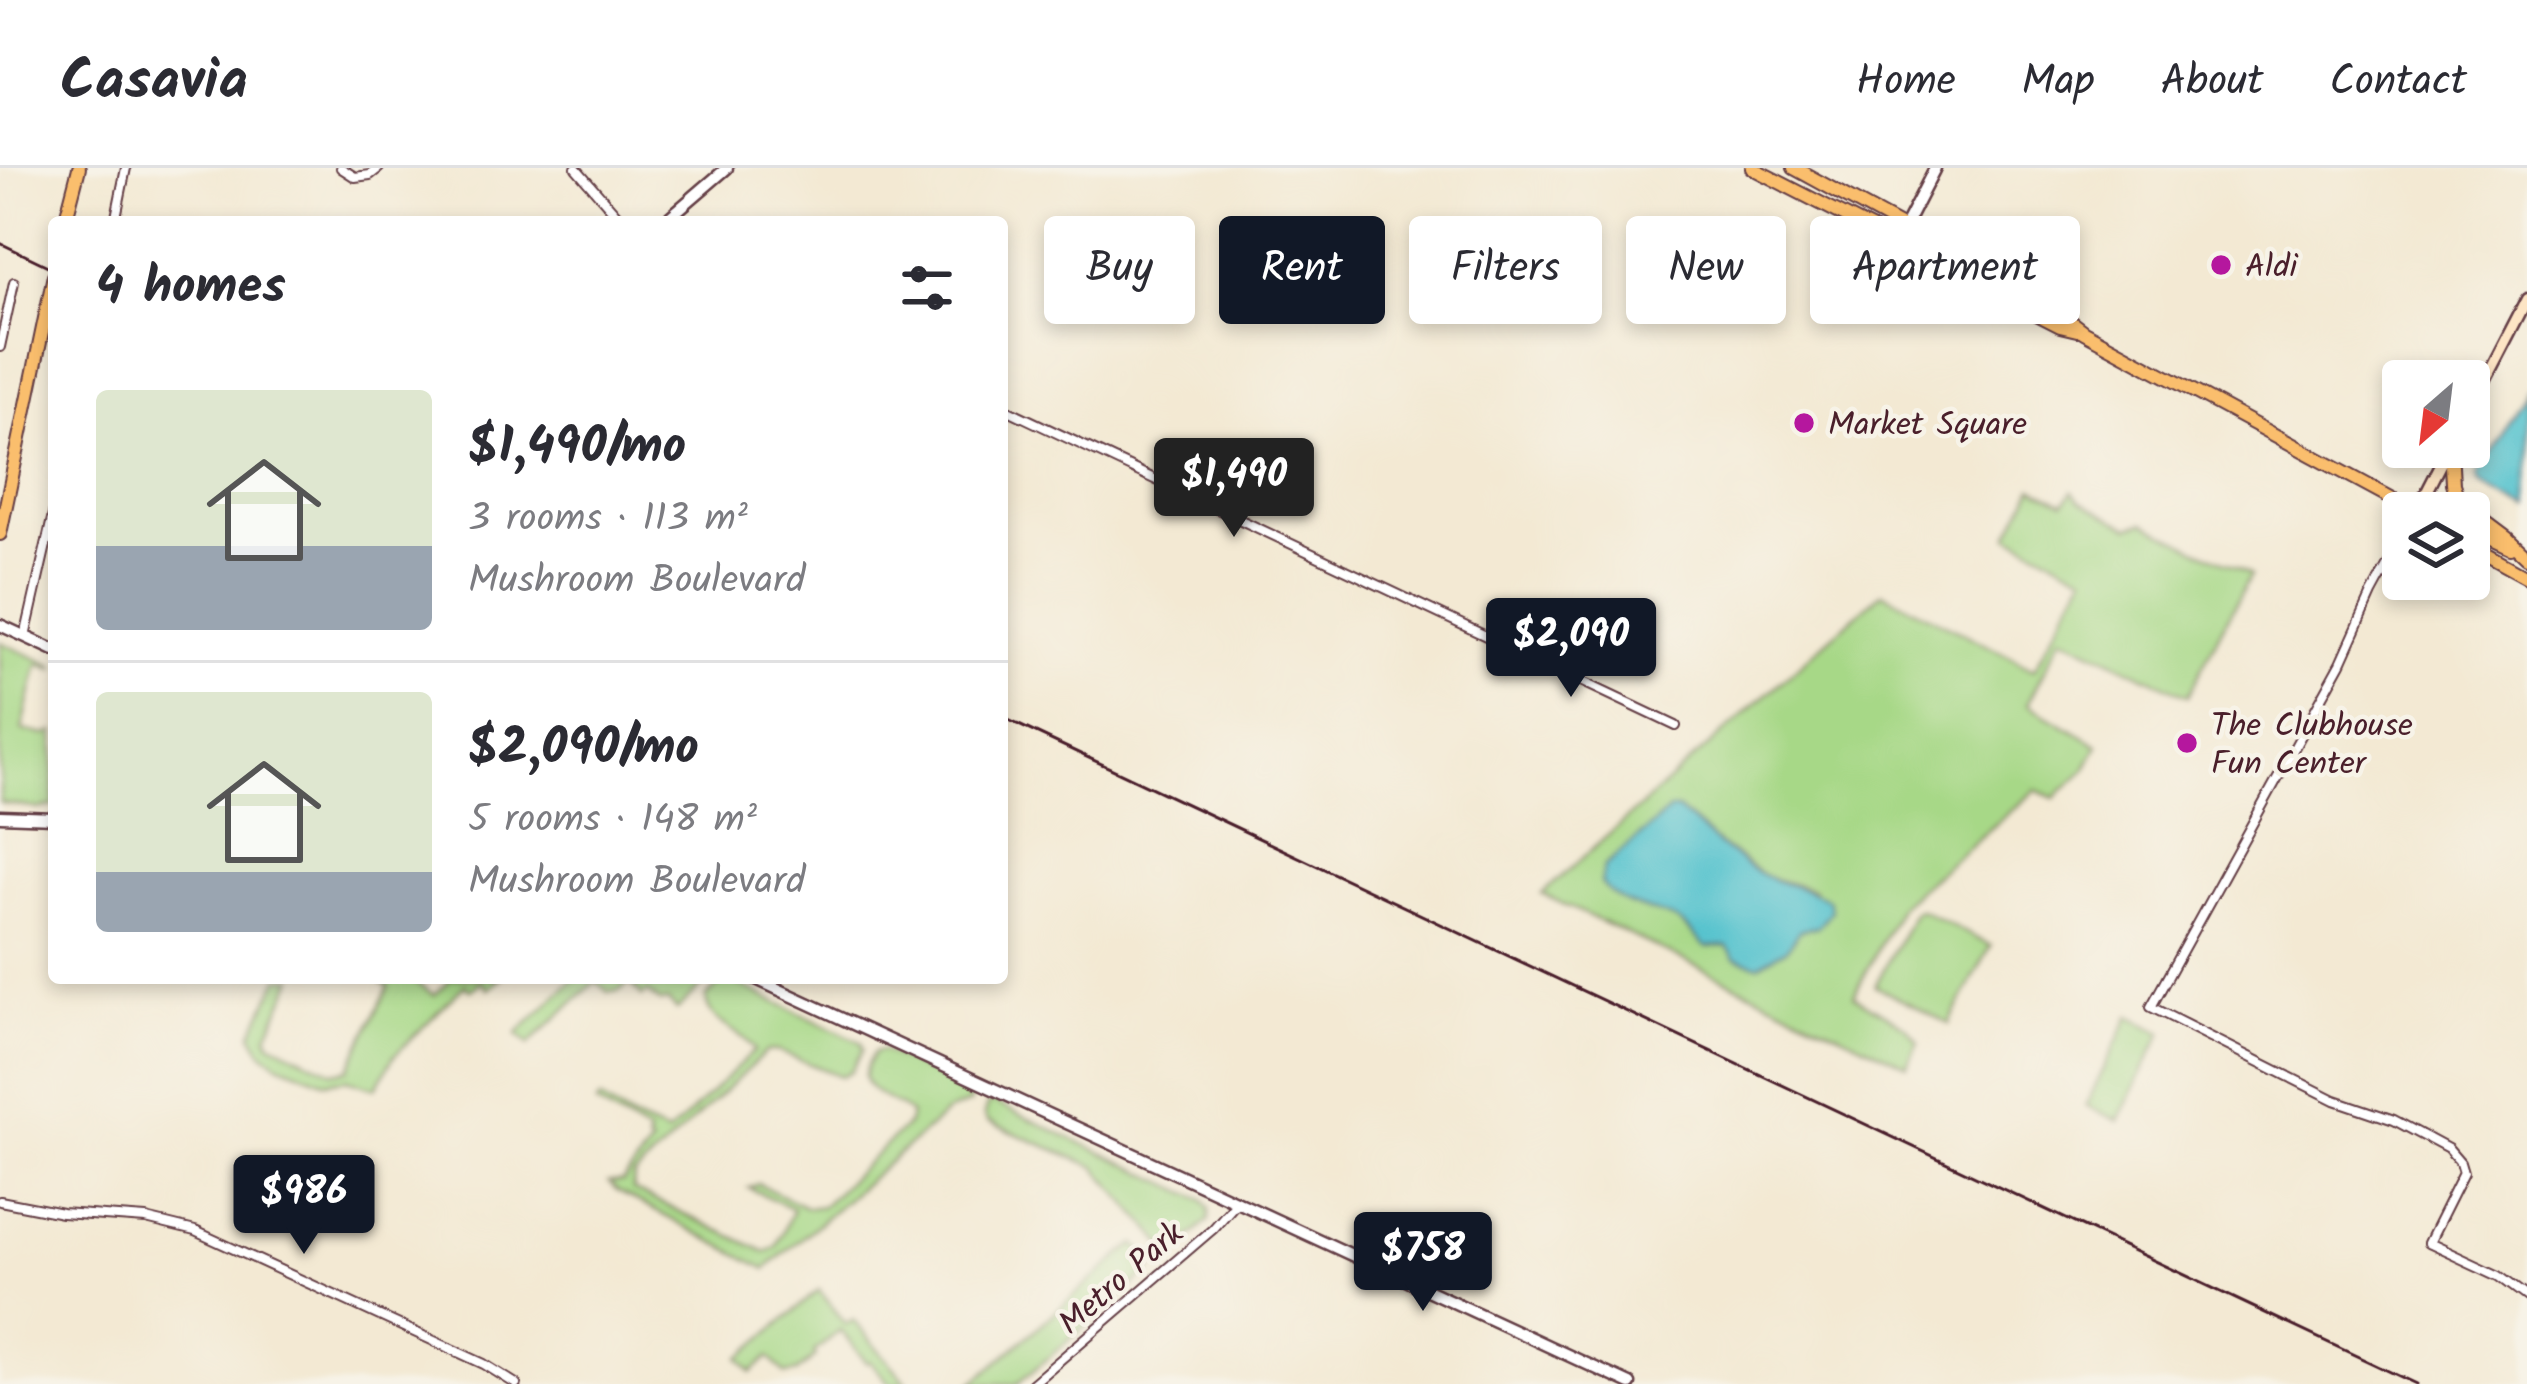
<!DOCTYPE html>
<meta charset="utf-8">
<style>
body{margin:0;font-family:Kalam,sans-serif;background:#f7f7f7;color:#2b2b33;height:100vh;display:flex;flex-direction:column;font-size:45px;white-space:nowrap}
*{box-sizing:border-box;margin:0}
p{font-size:39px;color:#7c7c81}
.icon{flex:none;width:66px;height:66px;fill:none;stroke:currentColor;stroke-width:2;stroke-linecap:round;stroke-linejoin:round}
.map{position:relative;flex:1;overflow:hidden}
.drawer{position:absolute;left:48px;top:48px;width:960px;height:768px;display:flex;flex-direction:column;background:#fff;border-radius:12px;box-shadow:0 6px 18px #0003}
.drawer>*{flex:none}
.hud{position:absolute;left:1044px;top:48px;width:1140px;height:108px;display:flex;gap:24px}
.needle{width:78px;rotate:208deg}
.controls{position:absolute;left:2382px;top:192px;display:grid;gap:24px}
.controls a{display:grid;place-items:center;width:108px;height:108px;border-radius:12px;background:#fff;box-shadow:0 6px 18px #0003;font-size:60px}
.price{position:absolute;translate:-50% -102px;padding:0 27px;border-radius:12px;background:#111827;color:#fff;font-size:39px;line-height:78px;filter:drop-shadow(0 3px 6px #0008)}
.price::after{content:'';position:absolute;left:50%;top:72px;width:36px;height:27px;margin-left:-18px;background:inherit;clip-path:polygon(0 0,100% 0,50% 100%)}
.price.active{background:#222;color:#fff}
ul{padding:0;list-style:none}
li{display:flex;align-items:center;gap:36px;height:300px;padding:0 48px}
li+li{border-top:3px solid #e1e1e2}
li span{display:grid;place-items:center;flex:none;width:336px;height:240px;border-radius:12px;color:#555}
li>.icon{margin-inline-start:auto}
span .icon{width:144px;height:144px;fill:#fffc;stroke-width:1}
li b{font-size:51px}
h2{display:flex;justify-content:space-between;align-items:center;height:144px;padding:0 48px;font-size:51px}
.chip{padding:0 42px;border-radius:12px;background:#fff;box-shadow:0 6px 18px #0003;font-size:42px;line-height:108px}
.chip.active{background:#111827;color:#fff}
header{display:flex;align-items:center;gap:72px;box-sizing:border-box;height:168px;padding:0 60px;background:#fff;border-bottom:3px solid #e1e1e2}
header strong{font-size:57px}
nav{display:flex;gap:66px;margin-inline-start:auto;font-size:42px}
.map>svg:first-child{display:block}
</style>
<header>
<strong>Casavia</strong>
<nav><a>Home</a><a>Map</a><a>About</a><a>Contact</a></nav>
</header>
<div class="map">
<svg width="2527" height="1216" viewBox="0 0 2527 1216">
<rect width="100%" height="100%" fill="#f7f3e8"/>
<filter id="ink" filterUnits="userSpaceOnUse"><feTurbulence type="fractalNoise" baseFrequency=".00833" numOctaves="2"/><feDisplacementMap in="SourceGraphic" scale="24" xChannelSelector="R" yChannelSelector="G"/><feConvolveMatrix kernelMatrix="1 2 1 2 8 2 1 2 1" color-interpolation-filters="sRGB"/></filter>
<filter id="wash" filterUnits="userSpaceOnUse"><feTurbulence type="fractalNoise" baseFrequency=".004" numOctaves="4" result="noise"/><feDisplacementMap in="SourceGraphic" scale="48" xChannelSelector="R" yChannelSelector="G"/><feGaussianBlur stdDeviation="2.7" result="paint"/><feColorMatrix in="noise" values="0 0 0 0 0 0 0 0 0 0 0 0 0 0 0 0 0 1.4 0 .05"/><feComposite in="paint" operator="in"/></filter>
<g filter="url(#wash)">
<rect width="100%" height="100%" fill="#f3e9d3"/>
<!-- green -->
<g fill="#a7d887" stroke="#787c59" stroke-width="3" fill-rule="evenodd">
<path d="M2033,319L2064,335L2072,323L2080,333L2130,359L2144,355L2250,408L2187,528L2062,468L2028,536L2098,577L2085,602L2055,630L2036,622L1900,737L1854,828L1906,859L1918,873L1907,897L1542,726L1882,424L2034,501L2086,407L2009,367ZM1677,641L1717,675L1766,709L1814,722L1799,763L1787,780L1758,797L1727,778H1705L1678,752L1604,699L1670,643Z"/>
<polygon points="0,474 54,498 54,501 38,496 22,562 46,567 54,564 54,638 39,641 0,635"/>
<polygon points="1921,742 1991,778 1949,856 1875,818 1914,743"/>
<polygon points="279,810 294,810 268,867 270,874 334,904 349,901 389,818 381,814 383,810 410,810 434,827 452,810 501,810 489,821 481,814 471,822 465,817 394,888 376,920 347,911 326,914 278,895 263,885 252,866"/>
<polygon points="575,810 706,810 701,819 677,842 668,833 660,834 648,824 642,828 630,814 619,823 608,824 596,813 529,876 517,866"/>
<path d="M726,811L861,874L863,882L851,903L841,908L777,883H767L634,1008L633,1022L766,1084L776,1079L793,1041L749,1020L758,1016L808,1040L822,1038L908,956L911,947C900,934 862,925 865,905C866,897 871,891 874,884L882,882L968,924L970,935L947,944L766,1101L617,1023L609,1015L623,1014L651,977L647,972L648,966L596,936L600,931L632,951L667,966L679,956L755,882C742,861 707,857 706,829Z"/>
<polygon points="2130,848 2163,864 2119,953 2086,937"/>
<polygon points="993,934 1203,1032 1209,1040 1209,1052 1175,1083 1169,1083 1096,999 988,954 984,947 987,937"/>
<polygon points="1137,1077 1152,1095 1152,1102 1017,1216 972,1216 1132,1078"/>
<polygon points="819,1122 846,1156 853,1152 908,1216 890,1216 870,1193 867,1195 840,1162 814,1184 816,1188 797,1204 786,1206 769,1189 752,1204 740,1190"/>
</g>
<!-- water -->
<g fill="#56c3ce" stroke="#50717c" stroke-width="3">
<polygon points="2527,221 2527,340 2481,315 2478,308"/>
<path d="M1677,641C1704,664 1732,690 1763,707C1784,718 1808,719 1828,731L1831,743L1818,758L1799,763L1787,780L1759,797L1735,790L1727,778L1705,779C1696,770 1686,756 1674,751C1647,739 1622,742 1601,715L1604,699L1670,642Z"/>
</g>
</g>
<g filter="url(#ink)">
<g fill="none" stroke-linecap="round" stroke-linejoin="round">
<!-- minor casing -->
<g stroke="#633d44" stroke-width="12">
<g id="minor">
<polyline points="341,0 355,9 370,7 379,0"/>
<polyline points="576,0 623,54"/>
<polyline points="115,54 126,0"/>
<polyline points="0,179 14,114"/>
<polyline points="1002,239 1676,558"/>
<polyline points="2403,369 2372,426 2341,495 2151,839 2335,932 2394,952 2448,981 2460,995 2463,1005 2428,1075 2499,1108 2527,1129"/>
<polyline points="25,469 54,342"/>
<polyline points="0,1033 62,1045 146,1051 195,1063 484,1196 516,1216"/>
<polyline points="1032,1216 1213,1061 1236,1035"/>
</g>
</g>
<!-- tertiary casing -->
<g stroke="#633d44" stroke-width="15">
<g id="tertiary">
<polyline points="664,54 727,0"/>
<polyline points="1901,66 1935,0"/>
<polyline points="0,457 54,482"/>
<polyline points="0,648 54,650"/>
<polyline points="754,810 1630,1216"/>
</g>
</g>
<!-- secondary casing -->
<g stroke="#633d44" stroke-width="15">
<g id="secondary">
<polyline points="2469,243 2527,131"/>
<polyline points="2417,343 2450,279"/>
</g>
</g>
<!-- primary casing -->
<g stroke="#633d44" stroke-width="16">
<g id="primary">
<polyline points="1752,0 2060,158 2077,162"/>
<polyline points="1794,0 2059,145 2084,164 2419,345"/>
<polyline points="65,54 79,0"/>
<polyline points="2451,279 2453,316 2459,334 2507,370 2527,389"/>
<polyline points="2469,360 2511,380"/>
<polyline points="0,366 54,107"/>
<polyline points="2469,377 2527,409"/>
</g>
</g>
<!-- minor -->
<use href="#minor" stroke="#fff" stroke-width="8"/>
<!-- tertiary -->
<use href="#tertiary" stroke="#fff" stroke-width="10"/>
<!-- secondary -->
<use href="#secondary" stroke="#fde5c5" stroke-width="10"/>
<!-- primary -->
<use href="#primary" stroke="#fabe6d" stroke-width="12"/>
<!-- rail -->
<g stroke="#4a1f2b" stroke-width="3">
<polyline points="0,75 54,101"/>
<polyline points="1002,549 2416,1216"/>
</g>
</g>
</g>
<!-- markers -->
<g fill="#b5179e" stroke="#f7f3e8" stroke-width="4.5">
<circle cx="2221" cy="97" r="12"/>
<circle cx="1804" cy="255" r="12"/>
<circle cx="2187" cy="575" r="12"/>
</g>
<g text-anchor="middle" stroke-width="9" stroke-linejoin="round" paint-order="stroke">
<!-- poi labels -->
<g font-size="33" fill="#4a1f2b" stroke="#f7f3e8" text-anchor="start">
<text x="2245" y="109">Aldi</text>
<text x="1828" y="267">Market Square</text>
<text x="2211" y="568">The Clubhouse<tspan x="2211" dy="38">Fun Center</tspan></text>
</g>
<!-- street labels -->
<g font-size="33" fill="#4a1f2b" stroke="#f7f3e8">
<text transform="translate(1120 1109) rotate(-41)" y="12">Metro Park</text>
</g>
</g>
</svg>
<div class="controls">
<a><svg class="needle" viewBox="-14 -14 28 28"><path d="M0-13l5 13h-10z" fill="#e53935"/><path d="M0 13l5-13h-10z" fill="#7c7c81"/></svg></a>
<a><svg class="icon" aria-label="layers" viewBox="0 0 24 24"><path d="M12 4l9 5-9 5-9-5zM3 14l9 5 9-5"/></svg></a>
</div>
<b class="price active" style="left:1234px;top:372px">$1,490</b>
<b class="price" style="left:1571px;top:532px">$2,090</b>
<b class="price" style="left:304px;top:1089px">$986</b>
<b class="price" style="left:1423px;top:1146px">$758</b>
<div class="hud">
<a class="chip">Buy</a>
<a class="chip active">Rent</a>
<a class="chip">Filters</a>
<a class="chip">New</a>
<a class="chip">Apartment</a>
</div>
<section class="drawer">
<h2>4 homes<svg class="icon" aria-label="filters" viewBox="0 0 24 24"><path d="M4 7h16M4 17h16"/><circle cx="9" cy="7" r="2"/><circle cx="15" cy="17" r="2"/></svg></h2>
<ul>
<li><span style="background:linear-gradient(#dfe7d0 65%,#9aa5b1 0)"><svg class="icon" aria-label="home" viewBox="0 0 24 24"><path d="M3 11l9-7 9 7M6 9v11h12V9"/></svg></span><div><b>$1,490/mo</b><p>3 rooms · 113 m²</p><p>Mushroom Boulevard</p></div></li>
<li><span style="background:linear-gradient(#dfe7d0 75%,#9aa5b1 0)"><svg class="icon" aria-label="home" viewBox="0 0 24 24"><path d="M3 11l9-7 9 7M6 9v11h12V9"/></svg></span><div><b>$2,090/mo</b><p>5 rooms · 148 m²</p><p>Mushroom Boulevard</p></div></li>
</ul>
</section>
</div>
